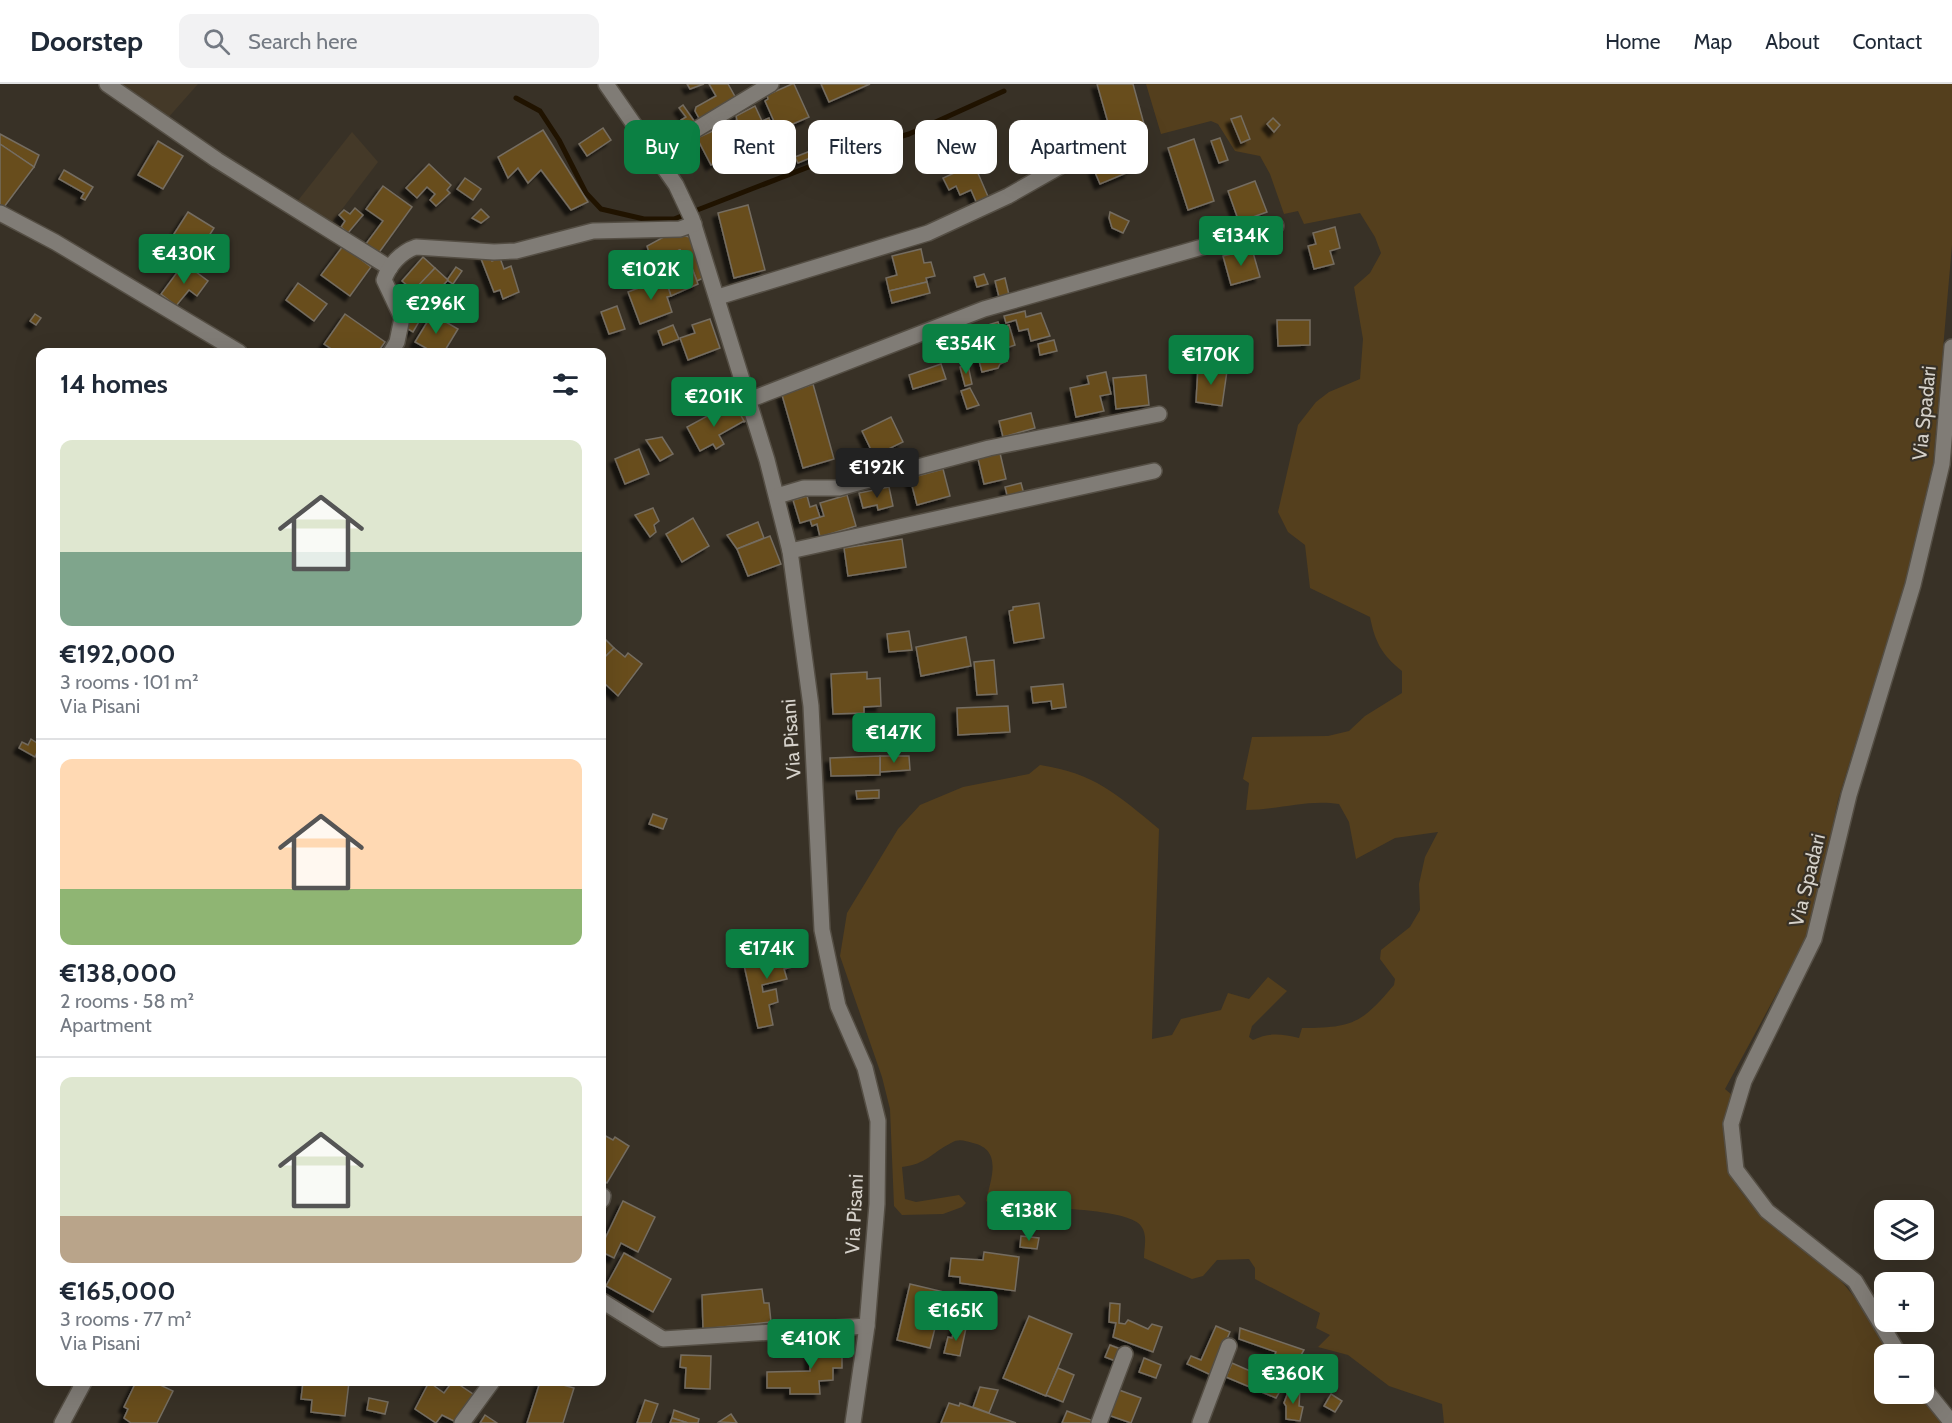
<!DOCTYPE html>
<meta charset="utf-8">
<style>
body{margin:0;font-family:Cabin,sans-serif;background:#f2f2f3;color:#1f2937;height:100vh;display:flex;flex-direction:column;font-size:22px;white-space:nowrap}
*{box-sizing:border-box;margin:0}
p{font-size:20px;color:#747a83}
.icon{flex:none;width:33px;height:33px;fill:none;stroke:currentColor;stroke-width:2;stroke-linecap:round;stroke-linejoin:round}
.map{position:relative;flex:1;overflow:hidden}
.side{position:absolute;left:36px;top:264px;width:570px;height:1038px;display:flex;flex-direction:column;background:#fff;border-radius:12px;box-shadow:0 6px 24px #0002}
.side>*{flex:none}
.hud{position:absolute;left:624px;top:36px;width:570px;height:54px;display:flex;gap:12px}
.tools{position:absolute;left:1874px;top:1116px;display:grid;gap:12px}
.tools a{display:grid;place-items:center;width:60px;height:60px;border-radius:12px;background:#fff;box-shadow:0 6px 24px #0002;font-size:30px}
.price{position:absolute;translate:-50% -51px;padding:0 14px;border-radius:6px;background:#0b8043;color:#fff;font-size:20px;line-height:39px;filter:drop-shadow(0 2px 3px #0008)}
.price::after{content:'';position:absolute;left:50%;top:36px;width:18px;height:14px;margin-left:-9px;background:inherit;clip-path:polygon(0 0,100% 0,50% 100%)}
.price.on{background:#222;color:#fff}
ul{padding:0;list-style:none}
li{display:grid;align-content:center;gap:12px;height:318px;padding:0 24px}
li+li{border-top:2px solid #e0e1e3}
li span{display:grid;place-items:center;height:186px;border-radius:12px;color:#555}
li>.icon{margin-inline-start:auto}
span .icon{width:108px;height:108px;fill:#fffc;stroke-width:1}
li b{font-size:26px}
h2{display:flex;justify-content:space-between;align-items:center;height:72px;padding:0 24px;font-size:26px}
.chip{padding:0 21px;border-radius:12px;background:#fff;box-shadow:0 6px 24px #0002;font-size:21px;line-height:54px}
.chip.on{background:#0b8043;color:#fff}
header{display:flex;align-items:center;gap:36px;box-sizing:border-box;height:84px;padding:0 30px;background:#fff;border-bottom:2px solid #e0e1e3}
header strong{font-size:28px}
nav{display:flex;gap:33px;margin-inline-start:auto;font-size:21px}
.search{width:420px;height:54px;background:#f2f2f3;display:flex;align-items:center;gap:15px;box-sizing:border-box;padding:0 21px;border-radius:12px;color:#747a83;font-size:22px}
.map>svg:first-child{display:block}
</style>
<header>
<strong>Doorstep</strong>
<div class="search"><svg class="icon" aria-label="search" viewBox="0 0 24 24"><circle cx="10" cy="10" r="6"/><path d="M15 15l6 6"/></svg>Search here</div>
<nav><a>Home</a><a>Map</a><a>About</a><a>Contact</a></nav>
</header>
<div class="map">
<svg width="1952" height="1339" viewBox="0 0 1952 1339">
<defs>
<filter id="shadow"><feDropShadow dx="-5" dy="5" stdDeviation="1.5" flood-color="#0009"/></filter>
</defs>
<rect width="100%" height="100%" fill="#383126"/>
<!-- built -->
<g fill="#443928">
<polygon points="116,0 198,0 167,35"/>
<polygon points="352,48 378,78 330,141 296,119"/>
</g>
<!-- green -->
<path fill="#543f1d" d="M1146,0H1952V161L1933,380L1907,493L1838,716L1811,846L1725,1005L1732,1011C1701,1117 1776,1131 1836,1192C1859,1215 1874,1243 1891,1270H1884V1310H1919L1944,1339H1444L1442,1320L1389,1302L1348,1271L1318,1263L1330,1251L1316,1244L1320,1229L1255,1195V1184L1249,1175L1217,1176L1203,1192L1192,1195L1144,1174C1144,1163 1148,1151 1141,1142C1129,1123 1019,1122 995,1124L986,1117C991,1095 1003,1066 973,1059C965,1057 959,1054 951,1059C931,1069 927,1080 902,1083L905,1115L916,1118L959,1111L966,1119L962,1123L943,1130L902,1131L894,1122L890,1025L882,993L840,872L847,829L898,745L920,721L963,703L1029,690L1040,681C1094,689 1118,711 1159,745L1152,955L1172,951L1181,935L1221,926L1228,909L1249,915L1268,893L1287,907L1252,942L1249,953L1253,956C1269,948 1282,950 1299,954L1302,944C1353,944 1362,939 1394,901L1395,895L1380,875L1381,866L1410,843L1420,826L1419,800L1425,773L1438,748L1395,754L1356,775L1349,738L1339,720C1307,715 1278,726 1246,726L1249,699L1243,695L1252,653L1328,652L1349,647L1365,632L1402,609V587C1382,571 1375,558 1370,533L1310,504L1305,461L1288,448L1278,428L1298,341L1316,318L1329,308L1360,295L1363,255L1354,203L1370,189L1381,169L1375,153L1360,129L1304,140L1298,127L1284,130L1270,90L1260,72L1235,67L1218,40L1211,37L1161,50Z"/>
<g fill="none" stroke-linecap="round" stroke-linejoin="round">
<!-- stream -->
<polyline stroke="#201300" stroke-width="5" points="516,14 540,27 559,56 586,109 601,125 644,135 674,135 842,70 909,50 1004,7"/>
</g>
<!-- building -->
<g fill="#674d1f" stroke="#756d61" stroke-width="1.5" filter="url(#shadow)">
<polygon points="687,0 704,0 690,5"/>
<polygon points="709,0 728,0 737,16 701,38 695,27 696,23 716,12"/>
<polygon points="792,0 794,0 809,33 786,43 784,38 776,42 765,17 768,15 767,11"/>
<polygon points="821,0 870,0 829,18"/>
<polygon points="1097,0 1133,0 1144,40 1111,49"/>
<polygon points="683,21 697,41 688,47 681,36 686,33 679,24"/>
<polygon points="755,22 762,37 769,34 774,49 711,81 697,54 737,36 736,32"/>
<polygon points="1241,32 1250,55 1241,59 1231,35"/>
<polygon points="1273,34 1280,41 1274,48 1267,40"/>
<polygon points="603,44 611,56 587,72 579,60"/>
<polygon points="543,46 588,118 571,126 541,86 528,99 518,84 508,94 498,73"/>
<polygon points="0,50 39,71 34,83 0,60"/>
<polygon points="837,50 842,60 818,70 814,59"/>
<polygon points="1220,54 1228,76 1219,79 1211,57"/>
<polygon points="1194,55 1214,117 1188,126 1168,64"/>
<polygon points="158,57 183,72 163,105 138,91"/>
<polygon points="0,60 34,83 4,123 0,121"/>
<polygon points="813,66 815,72 798,79 795,73"/>
<polygon points="1130,71 1135,82 1127,85 1129,88 1100,100 1094,86"/>
<polygon points="429,80 451,101 447,106 450,109 436,122 430,116 435,110 427,103 417,114 406,104"/>
<polygon points="974,80 990,117 978,122 971,106 960,111 956,102 949,106 943,94"/>
<polygon points="64,86 93,103 85,116 81,114 84,109 59,95"/>
<polygon points="465,94 481,105 473,116 457,105"/>
<polygon points="1255,97 1267,128 1239,138 1228,107"/>
<polygon points="383,102 412,123 378,170 365,161 383,137 366,125"/>
<polygon points="748,121 765,186 734,194 718,129"/>
<polygon points="355,124 363,131 348,149 341,143 345,137 339,131 344,126 350,130"/>
<polygon points="481,125 489,133 481,139 472,134"/>
<polygon points="188,128 214,144 198,169 172,153"/>
<polygon points="1110,128 1129,137 1123,149 1112,144 1109,134"/>
<polygon points="1335,143 1340,164 1330,167 1334,180 1314,185 1308,162 1316,160 1313,149"/>
<polygon points="671,149 690,153 703,194 697,197 687,171 683,173 680,166 666,171 670,179 654,185 647,162"/>
<polygon points="343,162 371,183 350,212 321,191"/>
<polygon points="921,165 924,179 931,178 935,192 926,194 927,198 889,207 886,194 897,191 892,172"/>
<polygon points="1252,165 1260,193 1231,201 1223,172"/>
<polygon points="680,166 683,173 687,171 698,200 671,212 665,194 659,196 654,185 670,179 666,171"/>
<polygon points="480,172 491,173 492,177 500,174 504,185 511,182 519,208 503,215 500,206 494,208"/>
<polygon points="423,173 435,184 414,207 402,197"/>
<polygon points="184,179 208,197 197,212 189,206 176,222 161,210"/>
<polygon points="456,183 462,187 453,200 447,196"/>
<polygon points="435,184 448,196 427,218 414,206"/>
<polygon points="984,190 988,200 977,203 974,193"/>
<polygon points="665,194 671,212 667,213 672,228 640,240 628,208"/>
<polygon points="1005,194 1010,215 1000,217 995,197"/>
<polygon points="927,198 930,209 892,219 889,207"/>
<polygon points="298,199 327,220 314,237 286,216"/>
<polygon points="443,201 454,211 440,227 428,217"/>
<polygon points="617,222 625,245 609,250 601,228"/>
<polygon points="1025,227 1026,233 1041,229 1050,252 1031,257 1028,245 1019,247 1016,236 1006,239 1004,232"/>
<polygon points="35,230 41,234 36,241 30,237"/>
<polygon points="345,230 385,258 378,268 336,268 324,260"/>
<polygon points="432,230 458,245 444,268 433,268 415,258"/>
<polygon points="410,231 420,236 413,248 403,242"/>
<polygon points="710,235 720,264 688,276 680,254 695,249 692,241"/>
<polygon points="1277,236 1310,236 1310,261 1278,262"/>
<polygon points="998,238 1000,244 1009,241 1015,261 995,268 996,271 1004,269 1007,277 1000,280 998,284 982,288 976,265 981,264 975,245"/>
<polygon points="673,241 679,255 663,261 658,247"/>
<polygon points="1054,256 1057,267 1040,271 1038,260"/>
<polygon points="941,280 946,295 913,305 909,291"/>
<polygon points="968,281 972,300 965,302 960,283"/>
<polygon points="1198,283 1227,287 1222,322 1196,318"/>
<polygon points="1106,288 1111,310 1100,312 1104,327 1076,333 1070,304 1089,300 1087,292"/>
<polygon points="1146,291 1149,321 1116,325 1113,294"/>
<polygon points="813,300 834,375 803,384 782,311"/>
<polygon points="970,304 979,321 967,325 961,307"/>
<polygon points="741,315 751,334 744,338 734,319"/>
<polygon points="724,323 727,328 736,323 744,337 719,351 724,360 716,365 713,360 700,367 687,343"/>
<polygon points="1031,329 1035,344 1003,353 999,337"/>
<polygon points="891,333 903,358 874,372 862,347"/>
<polygon points="662,353 673,370 660,377 646,356"/>
<polygon points="639,365 649,390 625,400 615,375"/>
<polygon points="1000,369 1006,395 984,400 978,375"/>
<polygon points="943,385 950,412 917,421 910,394"/>
<polygon points="1021,399 1024,410 1008,415 1005,403"/>
<polygon points="889,403 893,422 878,426 877,421 863,424 859,409"/>
<polygon points="847,411 856,442 820,453 817,440 812,442 810,436 824,432 820,419"/>
<polygon points="807,412 810,423 816,421 820,433 800,439 793,416"/>
<polygon points="653,424 659,437 654,441 656,448 650,453 635,431"/>
<polygon points="693,434 709,462 682,478 666,450"/>
<polygon points="758,438 764,454 737,465 727,451"/>
<polygon points="770,452 781,480 748,492 737,465"/>
<polygon points="902,455 906,483 848,492 844,464"/>
<polygon points="1039,519 1044,554 1014,559 1009,527 1013,526 1013,523"/>
<polygon points="909,547 912,566 889,568 887,550"/>
<polygon points="602,552 614,564 602,576"/>
<polygon points="966,553 971,582 921,592 916,563"/>
<polygon points="614,564 625,573 628,569 642,580 618,612 602,597 602,576"/>
<polygon points="994,576 997,610 977,611 974,578"/>
<polygon points="867,588 867,595 880,594 881,622 864,623 864,629 833,630 831,590"/>
<polygon points="1063,600 1066,623 1052,625 1051,617 1033,619 1031,603"/>
<polygon points="1008,622 1010,648 958,651 957,624"/>
<polygon points="31,655 40,661 35,673 19,664 22,658 28,661"/>
<polygon points="880,672 909,672 910,686 880,688"/>
<polygon points="880,672 880,691 831,692 830,674"/>
<polygon points="879,706 879,714 857,715 856,707"/>
<polygon points="653,730 667,735 663,745 649,740"/>
<polygon points="787,858 793,883 784,885 787,895 762,901 763,908 776,905 778,918 769,921 773,941 758,944 744,881 767,875 764,863"/>
<polygon points="602,1050 613,1056 615,1053 629,1062 607,1099 602,1096"/>
<polygon points="623,1117 655,1133 638,1168 621,1159 614,1174 602,1168 602,1161"/>
<polygon points="1021,1152 1039,1154 1037,1165 1020,1163"/>
<polygon points="984,1168 1019,1173 1015,1207 960,1199 960,1193 949,1192 951,1174 983,1176"/>
<polygon points="624,1169 671,1195 653,1228 606,1202"/>
<polygon points="910,1200 944,1208 930,1264 897,1256"/>
<polygon points="762,1205 764,1219 769,1219 771,1238 703,1245 702,1211"/>
<polygon points="1110,1219 1120,1220 1119,1239 1125,1240 1128,1236 1148,1245 1152,1240 1162,1243 1153,1268 1113,1253 1116,1239 1109,1238"/>
<polygon points="1029,1232 1072,1250 1046,1312 1003,1294"/>
<polygon points="955,1242 966,1244 960,1272 944,1269 948,1253 952,1254"/>
<polygon points="1216,1242 1230,1248 1211,1291 1187,1280 1191,1272 1201,1276"/>
<polygon points="1240,1244 1304,1266 1276,1314 1226,1293 1232,1279 1266,1294 1276,1268 1239,1255"/>
<polygon points="842,1256 842,1284 833,1284 833,1296 819,1297 820,1310 790,1310 790,1304 767,1304 767,1288 810,1287 810,1257"/>
<polygon points="1110,1261 1123,1266 1118,1278 1105,1273"/>
<polygon points="681,1271 711,1272 710,1305 685,1304 686,1284 680,1283"/>
<polygon points="1144,1274 1161,1281 1156,1294 1139,1288"/>
<polygon points="1058,1284 1074,1291 1063,1318 1046,1311"/>
<polygon points="136,1298 154,1298 173,1307 157,1339 131,1339 124,1334 128,1325 124,1323"/>
<polygon points="303,1298 349,1298 345,1332 311,1328 312,1316 301,1315"/>
<polygon points="429,1298 444,1309 452,1298 455,1298 476,1312 458,1339 442,1331 436,1339 415,1325"/>
<polygon points="540,1298 552,1298 574,1304 563,1339 527,1339"/>
<polygon points="980,1303 998,1306 989,1329 973,1323"/>
<polygon points="1290,1303 1300,1306 1299,1322 1303,1323 1300,1337 1286,1335 1286,1322 1284,1319"/>
<polygon points="1119,1306 1141,1314 1131,1339 1108,1331"/>
<polygon points="1331,1310 1342,1317 1335,1328 1324,1322"/>
<polygon points="369,1314 388,1318 385,1330 367,1326"/>
<polygon points="645,1316 658,1320 651,1339 637,1339"/>
<polygon points="949,1319 959,1322 960,1319 1016,1339 941,1339"/>
<polygon points="674,1326 699,1335 698,1339 688,1339 672,1334"/>
<polygon points="1067,1327 1096,1338 1095,1339 1062,1339"/>
<polygon points="731,1330 737,1339 719,1338"/>
<polygon points="485,1331 497,1339 480,1339"/>
<polygon points="672,1334 688,1339 670,1339"/>
</g>
<g fill="none" stroke-linecap="round" stroke-linejoin="round">
<!-- minor casing -->
<g stroke="#544e44" stroke-width="18">
<g id="minor">
<polyline points="107,0 217,76 390,184"/>
<polyline points="606,0 676,101 692,135 767,376 790,467 811,622 822,846 838,922 865,984 878,1037 877,1120 867,1242 853,1339"/>
<polyline points="654,71 771,0"/>
<polyline points="0,129 55,158 239,268"/>
<polyline points="718,213 928,149 1008,112 1105,57"/>
<path d="M391,268L397,258L402,234L384,196C389,181 401,168 416,163L494,168L516,167L593,147L680,145L694,140"/>
<polyline points="749,316 984,225 1276,142"/>
<polyline points="777,412 804,404 839,404 989,364 1159,330"/>
<polyline points="790,467 1154,387"/>
<polyline points="602,1116 603,1112"/>
<polyline points="602,1217 663,1255 867,1242"/>
<polyline points="1899,1270 1855,1197 1767,1127 1736,1086 1731,1040 1744,997 1814,855 1849,711 1913,501 1942,380 1952,263"/>
<polyline points="1923,1303 1952,1339"/>
<polyline points="62,1339 84,1298"/>
<polyline points="462,1339 492,1298"/>
<polyline points="1099,1339 1125,1270"/>
<polyline points="1200,1339 1229,1262"/>
</g>
</g>
<!-- minor -->
<use href="#minor" stroke="#807c76" stroke-width="15"/>
</g>
<g text-anchor="middle" stroke-width="4.5" stroke-linejoin="round" paint-order="stroke">
<!-- street labels -->
<g font-size="20" fill="#d5d1ca" stroke="#383126">
<text transform="translate(1924 329) rotate(-84)" y="7">Via Spadari</text>
<text transform="translate(791 655) rotate(-94)" y="7">Via Pisani</text>
<text transform="translate(1807 796) rotate(-76)" y="7">Via Spadari</text>
<text transform="translate(854 1130) rotate(-87)" y="7">Via Pisani</text>
</g>
</g>
</svg>
<div class="tools">
<a><svg class="icon" aria-label="layers" viewBox="0 0 24 24"><path d="M12 4l9 5-9 5-9-5zM3 14l9 5 9-5"/></svg></a>
<a>+</a>
<a>−</a>
</div>
<b class="price" style="left:1241px;top:183px">€134K</b>
<b class="price" style="left:184px;top:201px">€430K</b>
<b class="price" style="left:651px;top:217px">€102K</b>
<b class="price" style="left:436px;top:251px">€296K</b>
<b class="price" style="left:966px;top:291px">€354K</b>
<b class="price" style="left:1211px;top:302px">€170K</b>
<b class="price" style="left:714px;top:344px">€201K</b>
<b class="price on" style="left:877px;top:415px">€192K</b>
<b class="price" style="left:894px;top:680px">€147K</b>
<b class="price" style="left:767px;top:896px">€174K</b>
<b class="price" style="left:1029px;top:1158px">€138K</b>
<b class="price" style="left:956px;top:1258px">€165K</b>
<b class="price" style="left:811px;top:1286px">€410K</b>
<b class="price" style="left:1293px;top:1321px">€360K</b>
<div class="hud">
<a class="chip on">Buy</a>
<a class="chip">Rent</a>
<a class="chip">Filters</a>
<a class="chip">New</a>
<a class="chip">Apartment</a>
</div>
<section class="side">
<h2>14 homes<svg class="icon" aria-label="filters" viewBox="0 0 24 24"><path d="M4 7h16M4 17h16"/><circle cx="9" cy="7" r="2"/><circle cx="15" cy="17" r="2"/></svg></h2>
<ul>
<li><span style="background:linear-gradient(#dfe7d0 60%,#7fa58c 0)"><svg class="icon" aria-label="home" viewBox="0 0 24 24"><path d="M3 11l9-7 9 7M6 9v11h12V9"/></svg></span><div><b>€192,000</b><p>3 rooms · 101 m²</p><p>Via Pisani</p></div></li>
<li><span style="background:linear-gradient(#ffd9b3 70%,#8fb573 0)"><svg class="icon" aria-label="home" viewBox="0 0 24 24"><path d="M3 11l9-7 9 7M6 9v11h12V9"/></svg></span><div><b>€138,000</b><p>2 rooms · 58 m²</p><p>Apartment</p></div></li>
<li><span style="background:linear-gradient(#dfe7d0 75%,#b9a48a 0)"><svg class="icon" aria-label="home" viewBox="0 0 24 24"><path d="M3 11l9-7 9 7M6 9v11h12V9"/></svg></span><div><b>€165,000</b><p>3 rooms · 77 m²</p><p>Via Pisani</p></div></li>
</ul>
</section>
</div>
